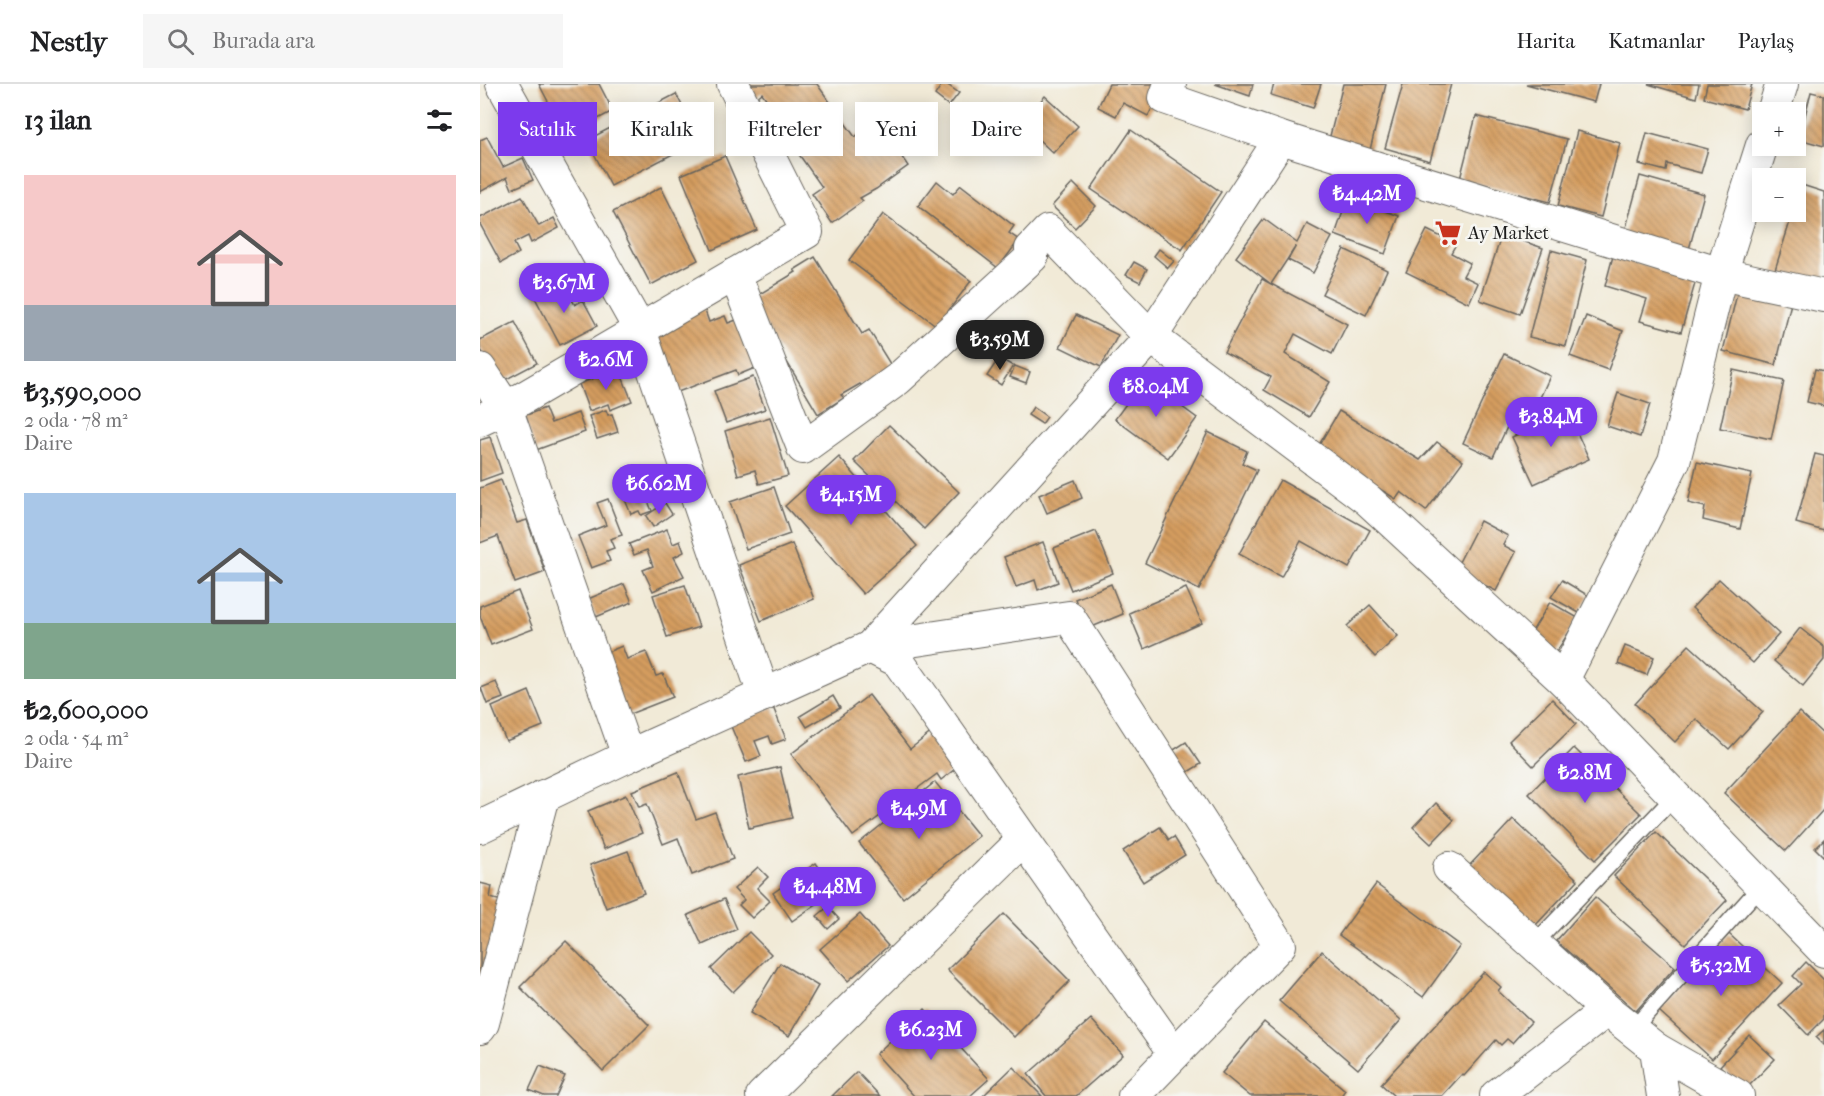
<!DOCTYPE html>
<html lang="tr">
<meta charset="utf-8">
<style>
body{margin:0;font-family:"IM FELL French Canon",serif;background:#f6f6f6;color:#202124;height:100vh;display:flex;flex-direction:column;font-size:22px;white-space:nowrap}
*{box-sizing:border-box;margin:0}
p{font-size:20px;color:#757577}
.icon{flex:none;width:33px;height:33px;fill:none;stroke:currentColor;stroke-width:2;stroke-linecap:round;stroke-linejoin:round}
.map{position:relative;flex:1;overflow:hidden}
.panel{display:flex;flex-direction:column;background:#fff;width:480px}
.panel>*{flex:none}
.guide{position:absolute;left:18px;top:18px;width:570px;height:54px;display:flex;gap:12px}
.fabs{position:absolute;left:1272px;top:18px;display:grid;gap:12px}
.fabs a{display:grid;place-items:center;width:54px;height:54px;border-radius:0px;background:#fff;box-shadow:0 3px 15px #0003;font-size:30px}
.price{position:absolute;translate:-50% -51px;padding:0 14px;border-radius:21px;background:#7c3aed;color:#fff;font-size:20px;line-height:39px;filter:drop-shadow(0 2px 3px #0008)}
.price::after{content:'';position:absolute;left:50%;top:36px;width:18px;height:14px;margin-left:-9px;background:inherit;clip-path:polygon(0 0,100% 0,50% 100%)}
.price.active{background:#222;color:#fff}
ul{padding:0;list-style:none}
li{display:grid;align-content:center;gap:12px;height:318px;padding:0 24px}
li span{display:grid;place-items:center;height:186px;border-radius:0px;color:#555}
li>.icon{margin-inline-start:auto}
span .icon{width:108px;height:108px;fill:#fffc;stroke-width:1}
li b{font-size:26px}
h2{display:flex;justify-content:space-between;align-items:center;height:72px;padding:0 24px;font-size:26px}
.chip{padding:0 21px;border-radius:0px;background:#fff;box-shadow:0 3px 15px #0003;font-size:21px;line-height:54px}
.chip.active{background:#7c3aed;color:#fff}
header{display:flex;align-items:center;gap:36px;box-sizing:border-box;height:84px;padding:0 30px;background:#fff;border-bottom:2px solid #e0e0e0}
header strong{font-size:28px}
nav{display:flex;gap:33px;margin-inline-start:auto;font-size:21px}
.search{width:420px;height:54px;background:#f6f6f6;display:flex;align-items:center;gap:15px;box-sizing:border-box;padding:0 21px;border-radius:0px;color:#757577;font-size:22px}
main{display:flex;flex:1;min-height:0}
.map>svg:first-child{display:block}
</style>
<header>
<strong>Nestly</strong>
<div class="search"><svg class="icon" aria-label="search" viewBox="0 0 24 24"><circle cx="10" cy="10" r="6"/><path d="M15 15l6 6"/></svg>Burada ara</div>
<nav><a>Harita</a><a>Katmanlar</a><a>Paylaş</a></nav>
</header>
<main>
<section class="panel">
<h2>13 ilan<svg class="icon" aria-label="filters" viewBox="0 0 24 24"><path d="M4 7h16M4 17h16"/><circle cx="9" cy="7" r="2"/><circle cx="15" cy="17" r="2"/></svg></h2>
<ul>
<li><span style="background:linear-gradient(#f6c9c9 70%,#9aa5b1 0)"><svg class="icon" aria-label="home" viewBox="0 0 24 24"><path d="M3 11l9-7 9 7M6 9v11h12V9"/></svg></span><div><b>₺3,590,000</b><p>2 oda · 78 m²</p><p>Daire</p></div></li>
<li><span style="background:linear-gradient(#a9c7e8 70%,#7fa58c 0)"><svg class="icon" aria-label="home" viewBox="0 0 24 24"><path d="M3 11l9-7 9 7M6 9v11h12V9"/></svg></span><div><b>₺2,600,000</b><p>2 oda · 54 m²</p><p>Daire</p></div></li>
</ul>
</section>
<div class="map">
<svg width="1344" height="1012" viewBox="0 0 1344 1012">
<defs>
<pattern id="building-back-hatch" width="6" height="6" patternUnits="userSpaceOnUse" patternTransform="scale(1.5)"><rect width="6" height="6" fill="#d59d5f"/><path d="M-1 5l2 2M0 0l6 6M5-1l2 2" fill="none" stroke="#ac7f4e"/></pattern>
</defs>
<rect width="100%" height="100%" fill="#f6f6f2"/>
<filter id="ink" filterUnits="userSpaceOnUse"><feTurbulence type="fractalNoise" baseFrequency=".0167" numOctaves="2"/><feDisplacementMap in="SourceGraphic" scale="12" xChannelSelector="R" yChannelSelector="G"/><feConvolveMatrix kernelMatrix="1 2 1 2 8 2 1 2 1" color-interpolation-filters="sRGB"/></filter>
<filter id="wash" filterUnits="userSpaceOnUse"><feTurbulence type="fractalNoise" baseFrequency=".008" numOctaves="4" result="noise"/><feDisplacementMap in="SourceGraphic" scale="24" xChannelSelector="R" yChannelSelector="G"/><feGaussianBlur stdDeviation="1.35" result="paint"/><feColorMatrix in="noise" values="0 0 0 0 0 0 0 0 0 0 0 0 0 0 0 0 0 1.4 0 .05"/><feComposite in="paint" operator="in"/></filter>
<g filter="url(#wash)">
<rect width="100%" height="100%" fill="#f1ead7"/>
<g id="blocks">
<!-- building -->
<g fill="url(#building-back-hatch)">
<polygon points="59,0 119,0 133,27 86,52"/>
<polygon points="264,0 337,0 375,53 388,43 411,57 428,82 396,105 380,114 383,117 352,139 332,110 342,103 296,38 301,35 282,9 275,15"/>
<polygon points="462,0 466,0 479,9 469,22 455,11"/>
<polygon points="629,0 684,0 668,32 643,19 636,32 618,23"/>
<polygon points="735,0 773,0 770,12"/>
<polygon points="794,0 841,0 833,24 791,11"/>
<polygon points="863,0 906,0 890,66 849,56"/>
<polygon points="923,0 971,0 950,77 905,64"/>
<polygon points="1046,0 1119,0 1114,18"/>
<polygon points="1168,0 1219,0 1216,14"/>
<polygon points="1227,0 1272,0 1265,25 1224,14"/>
<polygon points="1331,8 1344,11 1344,62 1319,55"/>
<polygon points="196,10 220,56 131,102 107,56"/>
<polygon points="565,12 598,42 573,69 541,39"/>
<polygon points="996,32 1087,55 1070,118 980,95"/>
<polygon points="651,46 741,108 702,166 611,105"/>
<polygon points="1097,47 1140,59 1121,133 1078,122"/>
<polygon points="1167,49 1228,65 1221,89 1187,80 1186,87 1159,80"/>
<polygon points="7,53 23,83 43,74 53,96 32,105 27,93 0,108 0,56"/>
<polygon points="245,72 277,146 232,166 201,91"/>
<polygon points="1160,92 1224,110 1208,169 1144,151"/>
<polygon points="457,97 473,110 481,101 534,142 529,149 539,156 518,184 438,122"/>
<polygon points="593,99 616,122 595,144 572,122"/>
<polygon points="1322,101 1344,108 1344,204 1294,189 1313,128 1316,128 1316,121"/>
<polygon points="181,103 218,176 171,201 133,128"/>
<polygon points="42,112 59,142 74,134 79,144 51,159 48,152 34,159 39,169 21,179 0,140 0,134"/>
<polygon points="868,113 919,132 905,170 855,151"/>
<polygon points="403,130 491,197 457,242 369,176"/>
<polygon points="784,135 817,159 827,140 852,153 833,189 808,176 816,162 791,200 867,240 852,270 815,250 805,270 850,298 829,333 784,306 791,293 744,268 782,195 791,200 756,173"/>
<polygon points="947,146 976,160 971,169 990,179 983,192 998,199 989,219 926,188"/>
<polygon points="1022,150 1063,164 1040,230 1000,216"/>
<polygon points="679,165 694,177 688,184 674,172"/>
<polygon points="864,165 907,186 886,231 842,210"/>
<polygon points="1071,166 1107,176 1086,262 1049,253"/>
<polygon points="1133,172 1216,196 1201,248 1160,237 1167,215 1125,202"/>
<polygon points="335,173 382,250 389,246 412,283 382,302 380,300 361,311 364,314 338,330 270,216 316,188 314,186"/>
<polygon points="654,178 667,185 660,198 646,191"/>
<polygon points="83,199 95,221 103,216 117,242 80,261 52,208 61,204 64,209"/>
<polygon points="1258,206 1311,219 1296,281 1243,267"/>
<polygon points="224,224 229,238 245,232 248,239 268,232 287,279 258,291 256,286 195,309 169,246"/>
<polygon points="596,231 638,251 621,283 580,263"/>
<polygon points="1106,232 1143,247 1128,286 1090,272"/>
<polygon points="35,238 57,279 19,299 0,264 0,256"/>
<polygon points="1024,270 1070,292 1052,331 1036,324 1013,373 983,359"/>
<polygon points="519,274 533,282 521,301 507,292"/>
<polygon points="535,282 550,288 546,299 530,293"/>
<polygon points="139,285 152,317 130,326 128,320 109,327 99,300"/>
<polygon points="1335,285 1344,287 1344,322 1327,318"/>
<polygon points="1253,286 1304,297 1291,355 1240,344"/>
<polygon points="273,293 285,325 246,339 234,307"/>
<polygon points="664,295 717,334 688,374 635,335"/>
<polygon points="1138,309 1170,320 1160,353 1127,342"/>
<polygon points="553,323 567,333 562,340 548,331"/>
<polygon points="65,324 71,339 98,329 105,348 56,366 44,332"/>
<polygon points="126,326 128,331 132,330 138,348 117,355 109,332"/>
<polygon points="859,327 940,376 957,358 983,377 946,427 921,408 916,415 836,366"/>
<polygon points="1087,327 1109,375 1054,400 1032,353"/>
<polygon points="290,333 308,392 279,400 275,386 258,391 245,347"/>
<polygon points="409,341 479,408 444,445 374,377"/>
<polygon points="728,348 767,367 762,379 777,386 719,506 665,479"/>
<polygon points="10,353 22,389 0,397 0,356"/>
<polygon points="1335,370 1344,372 1344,447 1316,439"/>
<polygon points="359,373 437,462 383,510 305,422"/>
<polygon points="1217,378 1272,390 1260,445 1223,436 1225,423 1208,419"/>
<polygon points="21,396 37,439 47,436 65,488 35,499 18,452 0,459 0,404"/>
<polygon points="595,396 602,414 567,429 559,411"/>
<polygon points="800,396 890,446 869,484 821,457 801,493 759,470"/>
<polygon points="294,403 310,450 266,465 250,418"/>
<polygon points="155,407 159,415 166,412 172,427 161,431 159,427 151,430 143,411"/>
<polygon points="128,415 142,451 130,455 134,464 126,467 130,477 111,484 98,452 126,441 117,419"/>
<polygon points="185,419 192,430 173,443 166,432"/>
<polygon points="1000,437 1028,452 1023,461 1036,468 1016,507 975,486"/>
<polygon points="187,445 193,460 200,457 204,468 194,473 204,492 173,507 163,486 173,482 167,466 154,471 149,460"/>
<polygon points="616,447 633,489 591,506 574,464"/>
<polygon points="563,458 578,498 558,506 555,496 536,503 524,473"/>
<polygon points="312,460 334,515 281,537 259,481"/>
<polygon points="1239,495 1299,550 1273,579 1212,524"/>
<polygon points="1082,496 1109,512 1099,529 1071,513"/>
<polygon points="144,500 152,518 116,533 108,515"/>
<polygon points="631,500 643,530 607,545 595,515"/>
<polygon points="205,501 219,543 187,553 173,511"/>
<polygon points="706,504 722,539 664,565 649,529"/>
<polygon points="38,507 53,545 11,561 0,532 0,522"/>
<polygon points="1070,518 1098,534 1075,570 1048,554"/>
<polygon points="890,521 918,552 895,573 867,542"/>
<polygon points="1320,544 1344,563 1344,576 1323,602 1294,577"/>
<polygon points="1209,561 1283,628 1249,665 1216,635 1195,658 1155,620"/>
<polygon points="142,562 147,575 166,568 176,592 183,590 193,613 142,633 118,572"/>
<polygon points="1145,562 1174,573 1167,591 1138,580"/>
<polygon points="16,598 23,614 7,620 1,604"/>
<polygon points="49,607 63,642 26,657 12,623"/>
<polygon points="389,611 430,665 457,644 474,667 466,673 475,685 461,696 457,690 373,752 311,670"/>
<polygon points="353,612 360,624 327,643 320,632"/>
<polygon points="1072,615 1096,640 1053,682 1029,657"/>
<polygon points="293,623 306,655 292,660 289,652 275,657 281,672 266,678 250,640"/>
<polygon points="1319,628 1344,651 1344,725 1306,767 1244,709"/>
<polygon points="706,658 721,680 703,691 689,669"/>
<polygon points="1094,664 1161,730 1115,776 1049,710"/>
<polygon points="300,683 312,734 269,744 258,693"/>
<polygon points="198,688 216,735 235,728 253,775 212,791 198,754 183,760 167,720 159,723 152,707"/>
<polygon points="455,698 499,752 423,814 379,759"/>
<polygon points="146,711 162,749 124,765 108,727"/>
<polygon points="956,719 974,736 951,760 933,743"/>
<polygon points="1033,735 1098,796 1054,843 989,782"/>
<polygon points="680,743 689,756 694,753 705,771 663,798 643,767"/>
<polygon points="1176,748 1247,816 1205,860 1134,792"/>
<polygon points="1344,755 1344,773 1335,764"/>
<polygon points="148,767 164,809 126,824 110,781"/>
<polygon points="336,779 355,807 312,837 293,809"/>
<polygon points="278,783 288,793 277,804 290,817 272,834 259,821 264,816 254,805"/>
<polygon points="0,799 12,802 10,814 26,818 0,931"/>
<polygon points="896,800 980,862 943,913 859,851"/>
<polygon points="1115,813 1195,883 1156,927 1076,857"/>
<polygon points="244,815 257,845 222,861 208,831"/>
<polygon points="348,823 359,835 348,845 337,832"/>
<polygon points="380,830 408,862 368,897 340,865"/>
<polygon points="524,830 590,897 534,953 467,886"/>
<polygon points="269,848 291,870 253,908 231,885"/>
<polygon points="1249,850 1302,899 1232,975 1179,927"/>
<polygon points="86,857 169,941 123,987 40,903"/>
<polygon points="842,867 921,936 878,985 799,917"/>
<polygon points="1326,878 1344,896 1344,935 1328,951 1299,921 1321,900 1313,892"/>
<polygon points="300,879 338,902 309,952 270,929"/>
<polygon points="1004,888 1021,903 1018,907 1051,938 1032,959 1027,955 1021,961 1016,956 984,992 982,990 962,1012 914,1012 901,1000"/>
<polygon points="445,925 509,995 490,1012 434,1012 396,970"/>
<polygon points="611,935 643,971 596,1012 566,1012 548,990"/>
<polygon points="784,938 865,1006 861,1012 770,1012 742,989"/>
<polygon points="1344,946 1344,961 1336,953"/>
<polygon points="1269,951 1295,975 1265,1006 1240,982"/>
<polygon points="60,982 85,992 76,1012 64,1012 49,1006"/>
<polygon points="533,983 562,1012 503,1012"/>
<polygon points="377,988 400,1012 352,1012"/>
</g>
</g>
</g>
<g filter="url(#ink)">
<use href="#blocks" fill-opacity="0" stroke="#67645d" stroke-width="1.5"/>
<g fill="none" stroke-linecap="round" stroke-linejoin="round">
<!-- lane casing -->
<g stroke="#67645d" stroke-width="18">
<g id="lane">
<polyline points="1054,860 1195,712"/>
<polyline points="1152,946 1281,802"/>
</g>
</g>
<!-- street casing -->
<g stroke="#67645d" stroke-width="34">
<g id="street">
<polyline points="22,0 160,246 284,611"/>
<polyline points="690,0 685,14 801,54 1241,190 1344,212"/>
<polyline points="1293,28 1302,0"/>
<polyline points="255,190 323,364 418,295 552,173 551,165 568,147 671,253 888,416 1083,596 1344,867"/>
<polyline points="0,285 26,324 148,672"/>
<polyline points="0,336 26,324 327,148 253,0"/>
<polyline points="390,563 589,533 800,861 654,1012"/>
<polyline points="390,563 418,577 694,970"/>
<polyline points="1083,596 1194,377 1241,190 1282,61"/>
<polyline points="0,743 148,672 390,563 671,253 801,54"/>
<polyline points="969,784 1127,926 1176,965 1183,1012"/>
<polyline points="0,944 3,939 63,712"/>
<polyline points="1176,965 1258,1012"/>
<polyline points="282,1012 543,756"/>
<polyline points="1016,1012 1127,926"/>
</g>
</g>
<!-- lane -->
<use href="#lane" stroke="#fff" stroke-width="15"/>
<!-- street -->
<use href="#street" stroke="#fff" stroke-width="32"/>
</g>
</g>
<!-- icons -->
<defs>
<g id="supermarket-bare" transform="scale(2.07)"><path d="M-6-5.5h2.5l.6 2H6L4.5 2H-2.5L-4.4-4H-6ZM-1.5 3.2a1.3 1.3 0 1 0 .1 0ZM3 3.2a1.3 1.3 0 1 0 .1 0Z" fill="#c8321e" stroke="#f6f6f2" stroke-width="2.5" paint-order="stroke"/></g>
</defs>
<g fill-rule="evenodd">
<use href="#supermarket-bare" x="968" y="149"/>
</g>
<g text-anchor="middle" stroke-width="5" stroke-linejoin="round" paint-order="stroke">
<!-- poi labels -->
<g font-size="18" fill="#1c1c1c" stroke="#f6f6f2" text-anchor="start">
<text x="988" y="155">Ay Market</text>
</g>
</g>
</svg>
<div class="fabs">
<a>+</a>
<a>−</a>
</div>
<b class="price" style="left:887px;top:141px">₺4.42M</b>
<b class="price" style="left:84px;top:230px">₺3.67M</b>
<b class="price active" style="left:520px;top:287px">₺3.59M</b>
<b class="price" style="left:126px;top:307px">₺2.6M</b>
<b class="price" style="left:676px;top:334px">₺8.04M</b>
<b class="price" style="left:1071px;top:364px">₺3.84M</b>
<b class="price" style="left:179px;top:431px">₺6.62M</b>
<b class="price" style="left:371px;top:442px">₺4.15M</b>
<b class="price" style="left:1105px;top:720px">₺2.8M</b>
<b class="price" style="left:439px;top:756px">₺4.9M</b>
<b class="price" style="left:348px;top:834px">₺4.48M</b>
<b class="price" style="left:1241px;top:913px">₺5.32M</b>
<b class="price" style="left:451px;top:977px">₺6.23M</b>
<div class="guide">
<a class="chip active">Satılık</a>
<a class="chip">Kiralık</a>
<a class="chip">Filtreler</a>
<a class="chip">Yeni</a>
<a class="chip">Daire</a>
</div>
</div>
</main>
